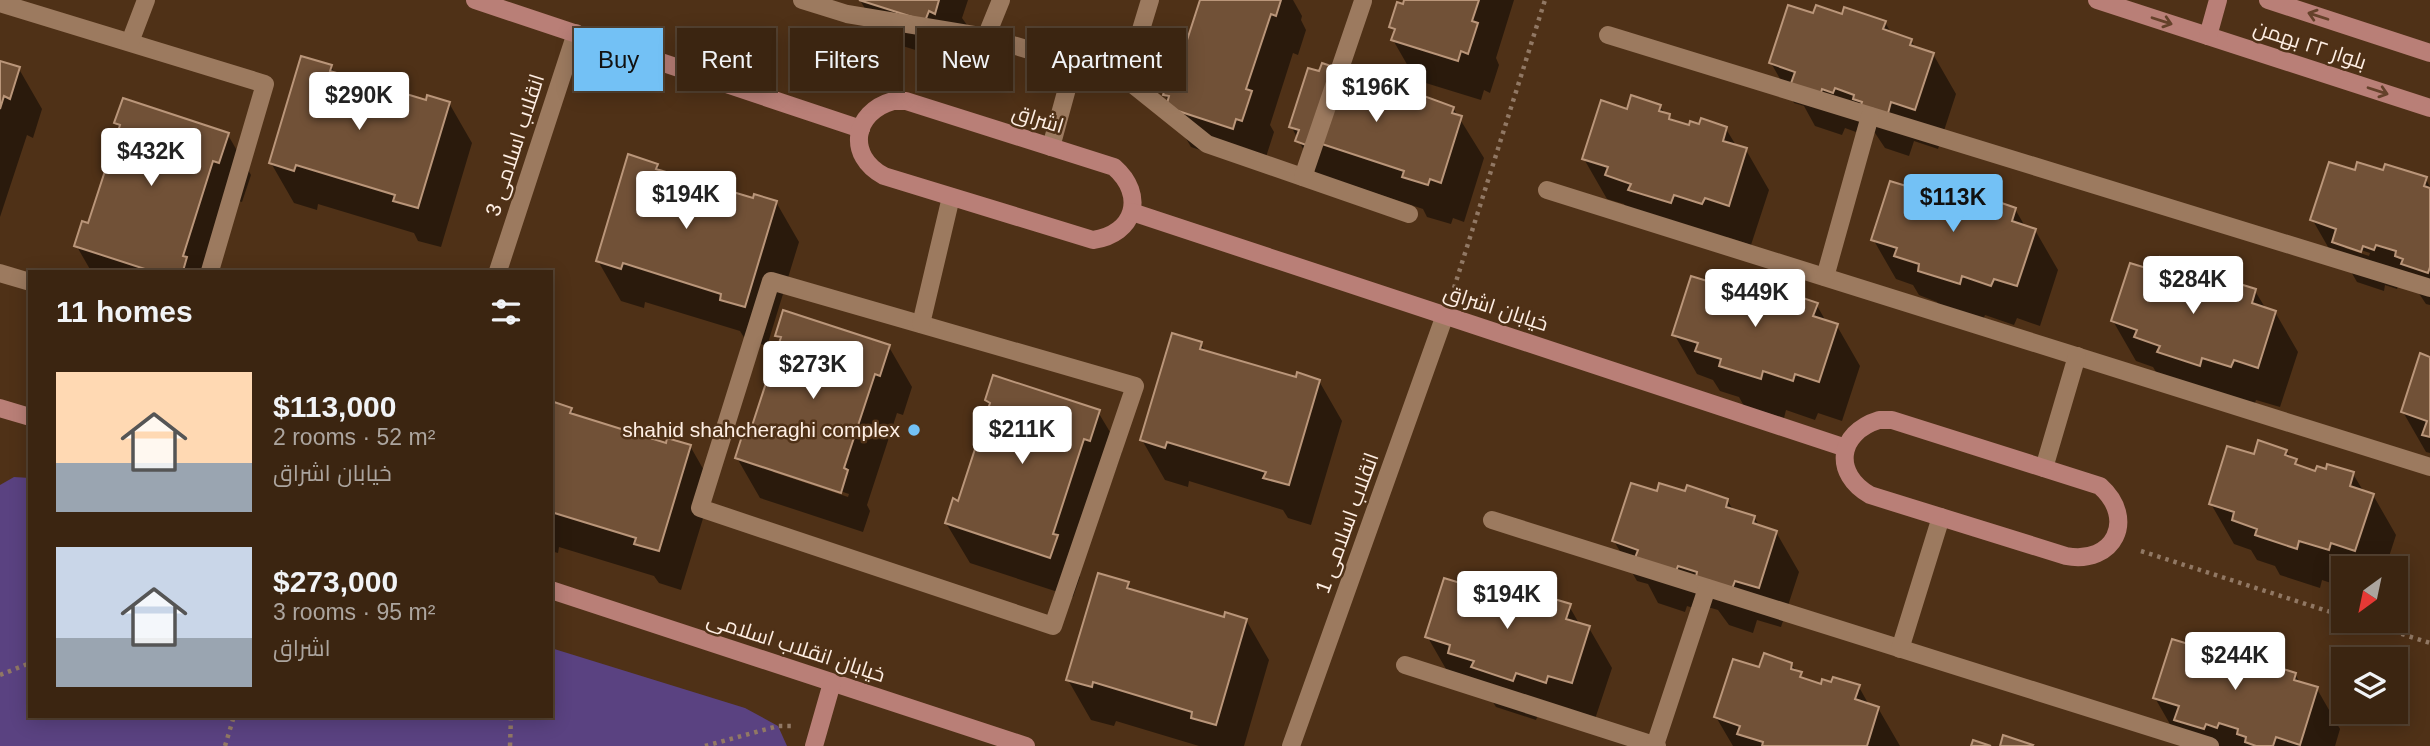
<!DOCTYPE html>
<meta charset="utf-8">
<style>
body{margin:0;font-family:Arial,Cairo,sans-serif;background:#46311f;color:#f1f3f6;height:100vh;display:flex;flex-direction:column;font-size:26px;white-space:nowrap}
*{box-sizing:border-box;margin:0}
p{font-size:23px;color:#aca59f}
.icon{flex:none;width:38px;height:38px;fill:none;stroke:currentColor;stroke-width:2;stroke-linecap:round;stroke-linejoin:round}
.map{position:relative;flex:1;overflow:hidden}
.details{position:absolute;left:28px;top:270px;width:525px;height:448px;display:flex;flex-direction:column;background:#3b2511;border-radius:0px;box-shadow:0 4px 18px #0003,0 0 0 2px #544231}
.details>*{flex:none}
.banner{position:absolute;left:574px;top:28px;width:665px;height:63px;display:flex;gap:14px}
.needle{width:46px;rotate:213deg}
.tools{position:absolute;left:2331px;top:556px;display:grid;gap:14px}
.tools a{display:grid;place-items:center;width:77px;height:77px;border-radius:0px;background:#3b2511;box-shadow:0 4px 18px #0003,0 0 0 2px #544231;font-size:35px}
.price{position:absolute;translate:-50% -60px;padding:0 16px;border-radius:7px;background:#fff;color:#222;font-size:23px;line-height:46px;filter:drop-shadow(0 2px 4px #0008)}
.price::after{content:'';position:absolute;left:50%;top:42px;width:21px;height:16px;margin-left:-10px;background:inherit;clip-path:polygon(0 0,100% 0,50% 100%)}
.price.selected{background:#73c1f5;color:#111}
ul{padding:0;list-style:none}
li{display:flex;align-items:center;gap:21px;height:175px;padding:0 28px}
li span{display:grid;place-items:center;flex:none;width:196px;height:140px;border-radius:0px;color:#555}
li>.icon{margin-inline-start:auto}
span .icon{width:84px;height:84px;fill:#fffc;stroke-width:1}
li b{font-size:30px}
h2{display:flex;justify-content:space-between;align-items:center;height:84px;padding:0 28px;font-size:30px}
.tag{padding:0 24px;border-radius:0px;background:#3b2511;box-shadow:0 4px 18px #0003,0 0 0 2px #544231;font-size:24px;line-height:63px}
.tag.selected{background:#73c1f5;color:#111}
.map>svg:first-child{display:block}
</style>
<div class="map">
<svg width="2430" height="746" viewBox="0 0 2430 746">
<rect width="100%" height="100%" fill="#4f3117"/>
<!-- green -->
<polygon fill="#5a4281" points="14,477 30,478 30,716 551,716 551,648 745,708 778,726 787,746 0,746 0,485"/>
<!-- shadow -->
<g fill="#0007" fill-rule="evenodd">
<polygon points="860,0 968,0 962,18 967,25 957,53 951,50 948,60 883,40"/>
<polygon points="1202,0 1293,0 1302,16 1301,20 1306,30 1298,55 1293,53 1270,125 1274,132 1265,160 1255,168 1191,147 1168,107 1169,102 1165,95 1178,73"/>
<polygon points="1406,0 1514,0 1496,58 1499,65 1490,93 1484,90 1481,100 1416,80 1393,40 1395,34 1391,26"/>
<polygon points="1815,16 1843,16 1885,22 1891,33 1911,40 1916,49 1933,54 1956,94 1938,149 1914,141 1909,156 1885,148 1875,133 1858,127 1856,132 1845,128 1842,135 1815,126 1804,106 1794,103 1771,63"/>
<polygon points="0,63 19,69 42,109 33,138 27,135 0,217"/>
<polygon points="331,66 335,74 427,102 449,103 472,143 441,247 418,241 414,233 318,204 317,210 294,203 271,163"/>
<polygon points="1320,73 1348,74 1352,81 1424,105 1453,108 1484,158 1464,222 1453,218 1451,224 1427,217 1423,209 1342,182 1320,181 1291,126"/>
<polygon points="1659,106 1673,122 1690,127 1726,129 1737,147 1746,150 1769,190 1751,245 1727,237 1725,244 1630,215 1624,204 1607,199 1584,159 1628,111"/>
<polygon points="116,123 228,135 251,175 242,202 236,200 213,271 91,271 76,245 89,225 120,130"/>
<polygon points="657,165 662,173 754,201 776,202 799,242 767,346 745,339 740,331 645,302 644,308 621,301 598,261"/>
<path d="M2356,172H2384L2426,179L2430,187V305L2426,304L2416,289L2399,284L2397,289L2385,285L2384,291L2357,282L2346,263L2335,259L2312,219ZM2345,245L2370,253L2369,256L2345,248Z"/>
<polygon points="1948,187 1962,203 1979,209 2015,209 2026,228 2035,230 2058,270 2040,326 2017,318 2014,325 1985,315 1982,323 1943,311 1937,302 1919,295 1913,285 1896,279 1873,239 1917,191"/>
<polygon points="2188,268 2201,284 2219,290 2255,291 2266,309 2275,312 2298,352 2280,407 2256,400 2254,406 2159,377 2153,367 2136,361 2113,321 2157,273"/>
<polygon points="1749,282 1763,298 1780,304 1816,304 1827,323 1837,326 1860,366 1842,421 1818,413 1815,420 1786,410 1784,418 1744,406 1739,397 1720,391 1713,380 1697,374 1674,334 1718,286"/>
<path d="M777,335L889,347L912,387L903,415L897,413L867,505L870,511L863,532L760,498L737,458L750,437L781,342ZM773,469L849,494L848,497L773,472Z"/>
<polygon points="1201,344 1205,351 1297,379 1319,381 1342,421 1311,525 1288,518 1283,510 1189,481 1188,487 1165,480 1142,440"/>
<polygon points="2430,359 2430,453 2426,452 2403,412"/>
<polygon points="986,400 1098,412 1122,452 1112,480 1106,478 1076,571 1080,577 1073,597 970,563 946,523 959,503 991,407"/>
<polygon points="551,403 571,409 576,417 668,445 690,446 713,486 681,590 659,583 654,576 559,547 558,553 551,551"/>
<polygon points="2286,451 2300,468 2316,473 2353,474 2364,492 2373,495 2396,535 2385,569 2343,569 2343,587 2322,580 2320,588 2280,575 2275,566 2257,560 2251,550 2234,544 2211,504 2255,456"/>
<polygon points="1658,493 1686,493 1727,500 1734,511 1754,517 1760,527 1776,532 1799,572 1781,627 1757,620 1753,633 1729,625 1718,610 1701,605 1699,610 1687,606 1685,612 1658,603 1648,584 1637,581 1614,541"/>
<polygon points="1128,583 1132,591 1225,619 1246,620 1269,660 1244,746 1199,746 1116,721 1114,726 1091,720 1068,680"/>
<polygon points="1502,584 1515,599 1532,605 1569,606 1580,625 1589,628 1612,668 1594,722 1539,712 1536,720 1496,707 1491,699 1450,676 1427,636 1471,588"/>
<polygon points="2199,649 2227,650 2269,657 2276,668 2295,674 2300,683 2317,689 2340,729 2335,746 2191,746 2178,738 2155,698"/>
<polygon points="1791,664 1805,681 1822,686 1859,687 1869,705 1878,708 1900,746 1733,746 1716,717 1760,669"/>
</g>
<!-- building -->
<g fill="#715137" stroke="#ba967a" stroke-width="2">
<polygon points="859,0 939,0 935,14 929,11 925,21"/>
<polygon points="1200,0 1281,0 1276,16 1271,14 1246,89 1252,91 1242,121 1236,119 1233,129 1166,107 1169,96 1163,95 1171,69 1177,71"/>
<polygon points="1404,0 1479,0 1472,21 1478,23 1468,54 1461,51 1458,61 1391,40 1395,29 1389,27 1397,2 1403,4"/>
<polygon points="1788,5 1813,13 1816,5 1842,14 1844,7 1886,21 1883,29 1912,39 1910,45 1934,53 1915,110 1891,102 1887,117 1860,108 1862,102 1853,99 1854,95 1835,88 1833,93 1822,89 1820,96 1790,86 1795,72 1769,63"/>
<polygon points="301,56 332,65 330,71 426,100 427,95 450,102 418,208 393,201 395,195 296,165 294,171 269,163"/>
<polygon points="0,61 20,67 10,99 4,96 0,109"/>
<polygon points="1322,63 1349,72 1347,77 1422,102 1424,96 1454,107 1452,113 1462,116 1441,183 1430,179 1428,185 1402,177 1404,171 1319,143 1317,149 1295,141 1299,130 1289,127 1308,68 1319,71"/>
<polygon points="1631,95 1661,105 1659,111 1670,114 1669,119 1689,125 1690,121 1699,124 1701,118 1727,127 1723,141 1747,148 1729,206 1705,198 1702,204 1674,195 1671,203 1628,190 1631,184 1605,175 1608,167 1582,159 1601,100 1627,109"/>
<polygon points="123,98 229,133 219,163 213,161 183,256 187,257 183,271 151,271 74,246 82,221 88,223 120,125 114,123"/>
<polygon points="628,154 658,164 656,169 753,198 754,194 777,201 745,307 720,300 721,294 623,263 621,269 596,261"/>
<polygon points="2329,162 2355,170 2357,162 2383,170 2385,164 2427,177 2424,186 2430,188 2430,267 2428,273 2401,264 2403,259 2395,256 2396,251 2376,245 2374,250 2363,246 2361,252 2332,242 2336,229 2310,220"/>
<polygon points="1920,176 1949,185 1948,191 1959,195 1957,200 1977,207 1979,201 1988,204 1990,199 2016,208 2012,221 2036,229 2017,286 1994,279 1991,286 1962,276 1960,284 1918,271 1919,264 1894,256 1897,248 1871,240 1890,181 1916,189"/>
<polygon points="2160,257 2189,267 2187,273 2199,276 2197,281 2218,288 2219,283 2228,286 2230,281 2256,289 2252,303 2276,311 2258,368 2234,360 2231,367 2202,358 2200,366 2157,352 2160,346 2134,337 2137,330 2111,321 2130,263 2156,271"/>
<polygon points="1721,271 1751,280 1749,286 1761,290 1759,295 1779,302 1780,296 1789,299 1791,294 1818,303 1813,316 1838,324 1819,382 1795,374 1793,381 1763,371 1761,379 1719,366 1721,359 1695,351 1698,343 1672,335 1691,276 1717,284"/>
<polygon points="783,310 890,345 880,376 875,374 844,468 848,470 841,493 735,458 743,433 749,435 781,337 775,336"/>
<polygon points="1172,333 1202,342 1200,349 1296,377 1297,372 1320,380 1289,485 1263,478 1266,472 1167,442 1165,448 1140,440"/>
<polygon points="2420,353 2430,357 2430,437 2422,435 2427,421 2401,412"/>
<polygon points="993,375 1100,410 1090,441 1084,439 1053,534 1058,535 1050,558 945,523 953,498 958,501 990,403 985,400"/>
<polygon points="551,401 572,408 570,413 666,443 667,438 691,445 659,551 634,544 636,538 551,512"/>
<polygon points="2258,440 2287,450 2285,455 2297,459 2295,464 2315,471 2317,466 2326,469 2327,464 2354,472 2350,486 2374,494 2355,551 2331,543 2329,550 2299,541 2297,549 2255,535 2257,529 2232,520 2234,512 2209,504 2227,446 2254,454"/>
<polygon points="1631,483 1657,491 1659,483 1685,491 1687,485 1728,499 1726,507 1755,516 1753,523 1777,531 1759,588 1735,581 1730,594 1696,577 1697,572 1678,566 1676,571 1633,563 1638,550 1612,541"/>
<polygon points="1098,573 1129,582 1127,588 1224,617 1225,612 1247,619 1216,725 1191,718 1192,712 1093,682 1092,687 1066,680"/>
<polygon points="1474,573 1504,582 1502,588 1513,591 1512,597 1531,603 1533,598 1542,602 1544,596 1571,604 1566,619 1590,626 1572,683 1548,676 1546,683 1516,673 1513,681 1471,667 1474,661 1448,653 1450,645 1425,637 1444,578 1470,586"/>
<polygon points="2172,639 2198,647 2200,639 2226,648 2228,642 2270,655 2267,664 2296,673 2294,680 2318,687 2300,745 2276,737 2273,746 2256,746 2245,742 2246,737 2237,734 2238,729 2219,723 2217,728 2206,724 2204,729 2174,720 2179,706 2153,698"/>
<polygon points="1764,653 1792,663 1791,669 1802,672 1800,677 1821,684 1822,679 1831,682 1833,677 1860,685 1855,699 1879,707 1867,746 1762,746 1763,742 1737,734 1740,726 1714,717 1733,659 1759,667"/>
<polygon points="2003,735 2033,745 2032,746 2000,746"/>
<polygon points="1973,740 1991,746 1971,746"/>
</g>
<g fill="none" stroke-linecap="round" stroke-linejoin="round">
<!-- path -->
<g stroke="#917864" stroke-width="4.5" stroke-dasharray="3.5 5" stroke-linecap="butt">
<polyline points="1454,288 1545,0"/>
<polyline points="2141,551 2343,616"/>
<polyline points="2361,621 2430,643"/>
<polyline points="0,675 30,663"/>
<polyline points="322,716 328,716"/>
<polyline points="225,746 234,716"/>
<polyline points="510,746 511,716"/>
<polyline points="705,746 778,726 791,726"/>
</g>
<!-- street -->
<g stroke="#9c7a5f" stroke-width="18">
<polyline points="802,0 847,14 986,37 1126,79 1150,0"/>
<polyline points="0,3 265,84 210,271"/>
<polyline points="1608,35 2430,288"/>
<polyline points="986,37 1001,0"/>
<polyline points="130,42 146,0"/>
<polyline points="1126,79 1207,144 1409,214"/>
<polyline points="1051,147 1074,63"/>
<polyline points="1303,177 1363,1"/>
<polyline points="1547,190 2430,467"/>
<polyline points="498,271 576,33"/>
<polyline points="0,273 30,282"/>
<polyline points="1825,277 1870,116"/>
<polygon points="771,281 1135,386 1053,626 700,508"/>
<polyline points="921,324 951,197"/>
<polyline points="2044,468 2077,356"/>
<polyline points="1492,520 2210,746"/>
<polyline points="1900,649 1941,517"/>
<polyline points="1405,665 1657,746"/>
<polyline points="1655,745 1707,588"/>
<polyline points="1291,746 1445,315"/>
</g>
<!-- secondary -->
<g stroke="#b97f77" stroke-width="18">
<polyline points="475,0 861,129"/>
<polyline points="2097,0 2430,108"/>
<polyline points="2268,0 2430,53"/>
<polyline points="2208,36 2218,0"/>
<path d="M893,101H906L1114,167C1146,195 1135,234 1093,240L884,176C846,156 853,112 893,101Z"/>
<polyline points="1132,212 1846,448"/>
<polyline points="0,408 30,417"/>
<path d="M1879,420H1892L2100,486C2137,519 2114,565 2066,556L1870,495C1833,474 1837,433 1879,420Z"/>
<polyline points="551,590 1026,746"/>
<polyline points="814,746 832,683"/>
</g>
</g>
<!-- one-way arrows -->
<defs><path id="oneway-shaft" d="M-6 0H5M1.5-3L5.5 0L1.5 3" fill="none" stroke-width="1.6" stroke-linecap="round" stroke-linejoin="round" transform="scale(1.75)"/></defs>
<g stroke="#64412a">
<use href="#oneway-shaft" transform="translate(2318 16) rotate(-162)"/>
<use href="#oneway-shaft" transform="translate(2162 21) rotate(18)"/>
<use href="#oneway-shaft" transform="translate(2378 91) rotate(18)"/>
</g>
<!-- markers -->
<circle fill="#73c1f5" stroke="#4f3117" stroke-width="2.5" cx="914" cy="430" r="7"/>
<g text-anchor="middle" stroke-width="5" stroke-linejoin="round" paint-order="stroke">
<!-- street labels -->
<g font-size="21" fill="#feeee3" stroke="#4f3117">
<text transform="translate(2310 45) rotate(18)" y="7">بلوار ۲۲ بهمن</text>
<text transform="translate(1038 119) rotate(17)" y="7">اشراق</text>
<text transform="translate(515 145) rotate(-72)" y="7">انقلاب اسلامی 3</text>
<text transform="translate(1496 308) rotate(18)" y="7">خیابان اشراق</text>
<text transform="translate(1347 523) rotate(-70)" y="7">انقلاب اسلامی 1</text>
<text transform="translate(796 647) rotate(18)" y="7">خیابان انقلاب اسلامی</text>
</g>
<!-- poi labels -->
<g font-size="21" fill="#feeee3" stroke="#4f3117" text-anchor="end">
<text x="900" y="437">shahid shahcheraghi complex</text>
</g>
</g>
</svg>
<div class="tools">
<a><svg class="needle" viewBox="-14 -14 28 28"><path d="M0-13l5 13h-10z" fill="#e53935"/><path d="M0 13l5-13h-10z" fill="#aca59f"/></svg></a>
<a><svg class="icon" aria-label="layers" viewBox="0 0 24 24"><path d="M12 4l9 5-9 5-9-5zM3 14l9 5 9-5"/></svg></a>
</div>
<b class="price" style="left:1376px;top:124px">$196K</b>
<b class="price" style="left:359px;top:132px">$290K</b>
<b class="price" style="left:151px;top:188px">$432K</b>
<b class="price" style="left:686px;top:231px">$194K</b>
<b class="price selected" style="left:1953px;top:234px">$113K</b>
<b class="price" style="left:2193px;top:316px">$284K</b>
<b class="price" style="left:1755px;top:329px">$449K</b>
<b class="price" style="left:813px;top:401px">$273K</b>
<b class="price" style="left:1022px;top:466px">$211K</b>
<b class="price" style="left:1507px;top:631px">$194K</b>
<b class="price" style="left:2235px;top:692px">$244K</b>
<div class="banner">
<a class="tag selected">Buy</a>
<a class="tag">Rent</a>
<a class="tag">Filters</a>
<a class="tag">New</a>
<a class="tag">Apartment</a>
</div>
<section class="details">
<h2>11 homes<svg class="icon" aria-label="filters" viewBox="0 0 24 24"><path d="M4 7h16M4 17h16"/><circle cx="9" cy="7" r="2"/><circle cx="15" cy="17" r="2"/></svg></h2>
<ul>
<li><span style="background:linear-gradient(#ffd9b3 65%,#9aa5b1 0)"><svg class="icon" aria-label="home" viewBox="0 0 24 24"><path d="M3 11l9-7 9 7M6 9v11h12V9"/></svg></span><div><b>$113,000</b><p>2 rooms · 52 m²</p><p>خیابان اشراق</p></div></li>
<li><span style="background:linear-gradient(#c9d6e8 65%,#9aa5b1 0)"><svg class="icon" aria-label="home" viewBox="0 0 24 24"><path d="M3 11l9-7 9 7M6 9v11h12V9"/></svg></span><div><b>$273,000</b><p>3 rooms · 95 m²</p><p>اشراق</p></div></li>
</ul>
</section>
</div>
